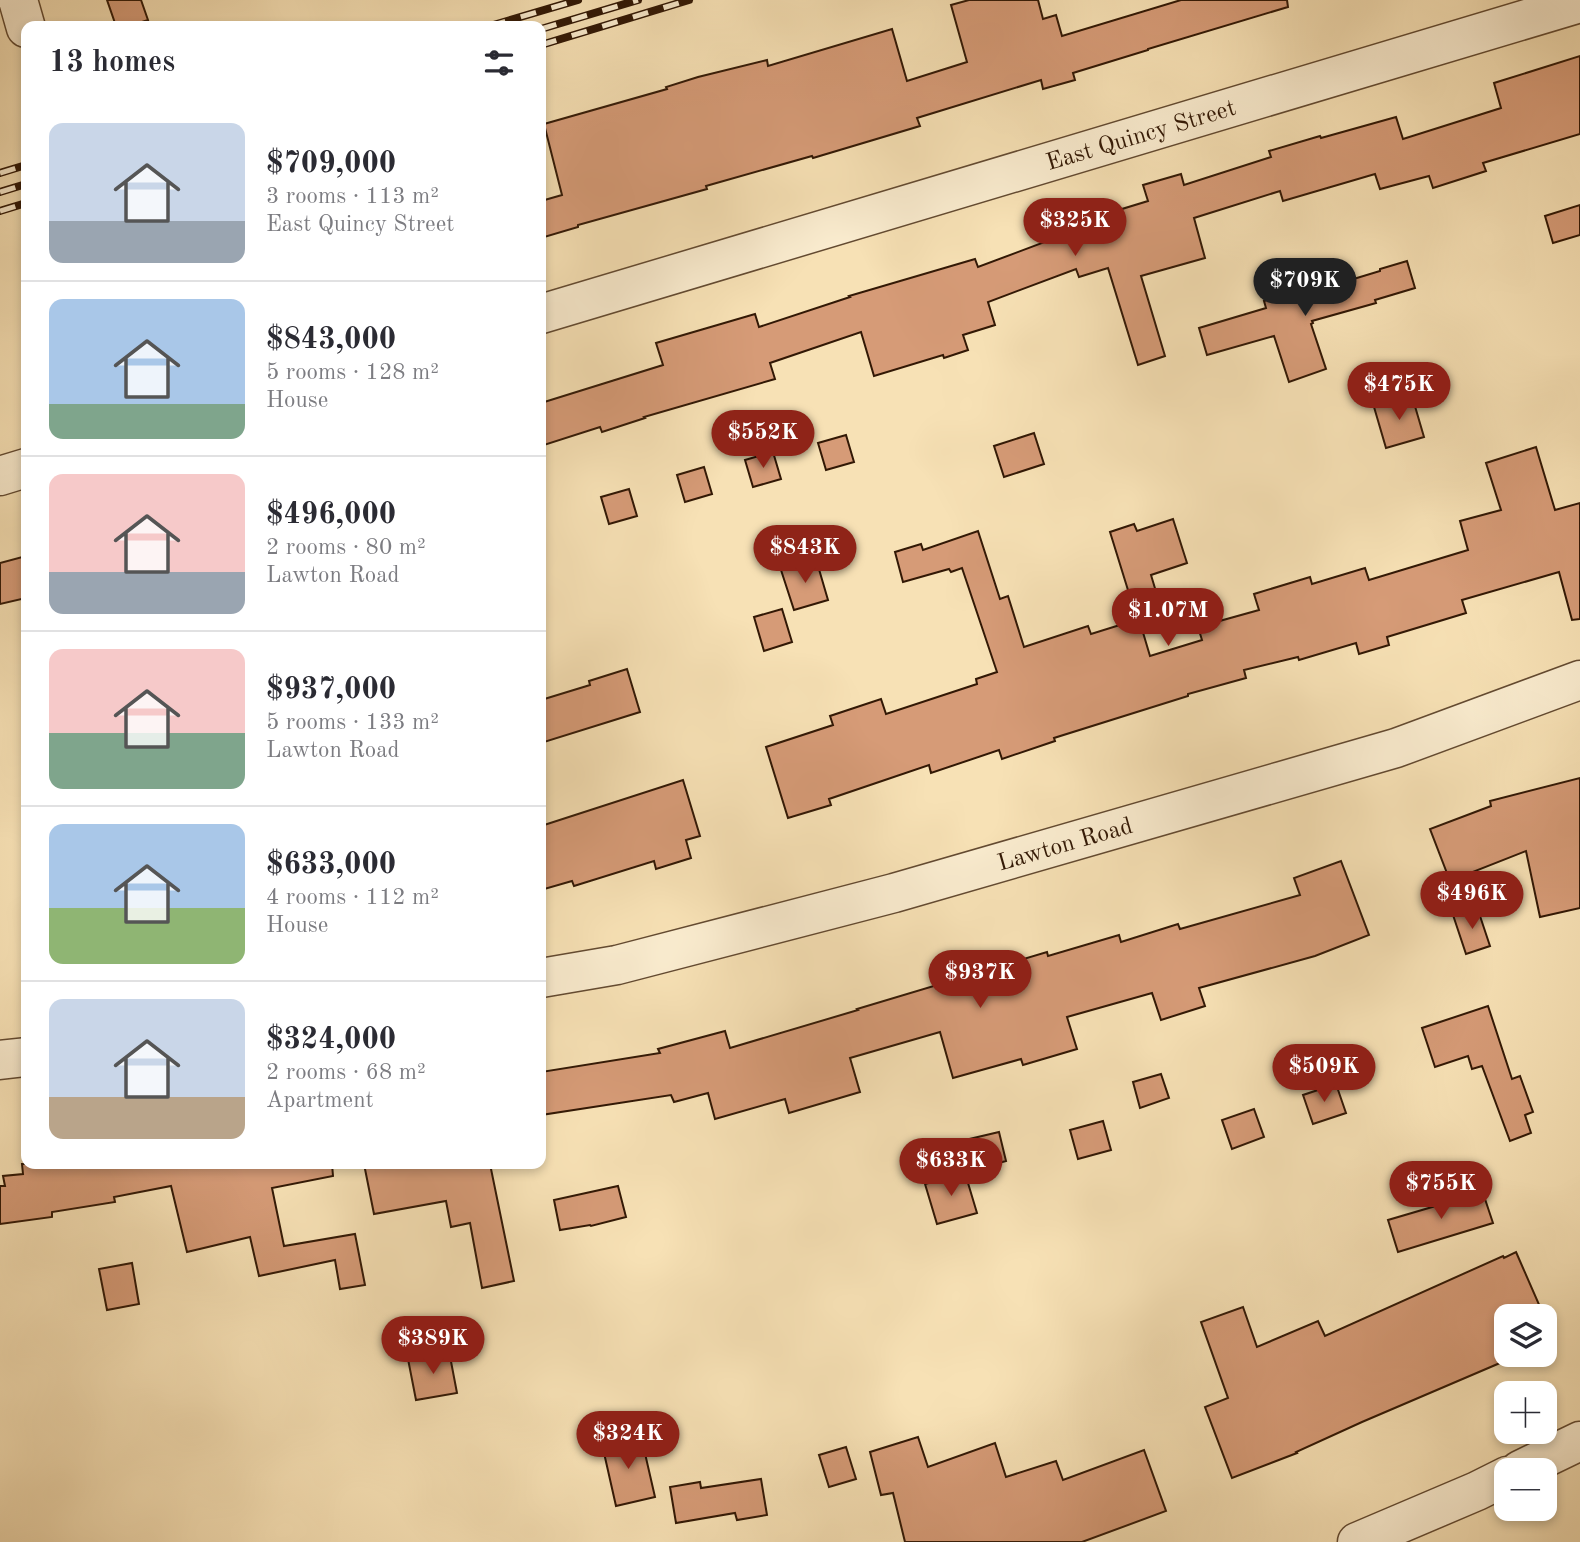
<!DOCTYPE html>
<meta charset="utf-8">
<style>
body{margin:0;font-family:"Old Standard TT",serif;background:#f2f2f3;color:#2b2b33;height:100vh;display:flex;flex-direction:column;font-size:26px;white-space:nowrap}
*{box-sizing:border-box;margin:0}
p{font-size:23px;color:#7c7c81}
.icon{flex:none;width:38px;height:38px;fill:none;stroke:currentColor;stroke-width:2;stroke-linecap:round;stroke-linejoin:round}
.map{position:relative;flex:1;overflow:hidden}
.drawer{position:absolute;left:21px;top:21px;width:525px;height:1148px;display:flex;flex-direction:column;background:#fff;border-radius:14px;box-shadow:0 4px 10px #0003}
.drawer>*{flex:none}
.fabs{position:absolute;left:1494px;top:1304px;display:grid;gap:14px}
.fabs a{display:grid;place-items:center;width:63px;height:63px;border-radius:14px;background:#fff;box-shadow:0 4px 10px #0003;font-size:35px}
.price{position:absolute;translate:-50% -60px;padding:0 16px;border-radius:24px;background:#8f2418;color:#fff;font-size:23px;line-height:46px;filter:drop-shadow(0 2px 4px #0008)}
.price::after{content:'';position:absolute;left:50%;top:42px;width:21px;height:16px;margin-left:-10px;background:inherit;clip-path:polygon(0 0,100% 0,50% 100%)}
.price.current{background:#222;color:#fff}
ul{padding:0;list-style:none}
li{display:flex;align-items:center;gap:21px;height:175px;padding:0 28px}
li+li{border-top:2px solid #e1e1e2}
li span{display:grid;place-items:center;flex:none;width:196px;height:140px;border-radius:14px;color:#555}
li>.icon{margin-inline-start:auto}
span .icon{width:84px;height:84px;fill:#fffc;stroke-width:1}
li b{font-size:30px}
h2{display:flex;justify-content:space-between;align-items:center;height:84px;padding:0 28px;font-size:30px}
.map>svg:first-child{display:block}
</style>
<div class="map">
<svg width="1580" height="1542" viewBox="0 0 1580 1542">
<rect width="100%" height="100%" fill="#f7e1b5"/>
<filter id="stains"><feTurbulence type="fractalNoise" baseFrequency=".00286" numOctaves="4"/><feColorMatrix values="0 0 0 0 .2 0 0 0 0 .09 0 0 0 0 .02 0 0 0 .5 -.17"/></filter>
<radialGradient id="worn" r=".72"><stop offset=".6" stop-color="#630" stop-opacity="0"/><stop offset="1" stop-color="#630" stop-opacity=".3"/></radialGradient>
<!-- building -->
<g fill="#d69b77" stroke="#321805" stroke-width="2">
<polygon points="107,0 141,0 148,20 130,26 116,26"/>
<polygon points="969,0 1038,0 1043,19 1056,15 1062,36 1181,0 1287,0 1288,7 1148,49 1148,50 1073,73 1075,80 1043,89 1041,80 917,118 920,126 813,158 812,156 706,186 707,189 578,225 578,227 541,238 541,201 562,195 544,124 667,89 666,87 698,77 767,60 768,66 892,29 907,81 967,62 951,5"/>
<polygon points="1580,56 1580,134 1483,163 1486,171 1433,188 1429,176 1380,189 1375,174 1283,201 1280,191 1194,218 1205,258 1141,276 1165,356 1138,365 1108,268 1079,277 1076,269 988,302 995,325 963,335 968,350 944,358 943,355 874,376 861,332 770,363 775,379 644,417 645,418 602,432 600,427 541,446 541,403 663,365 656,343 755,314 759,327 850,297 849,296 975,259 978,267 1066,234 1063,227 1148,201 1143,185 1181,174 1184,185 1271,157 1269,151 1320,136 1321,138 1396,117 1403,139 1501,108 1494,83"/>
<polygon points="1580,205 1580,235 1553,243 1545,216"/>
<polygon points="1407,261 1415,288 1375,300 1376,303 1312,321 1313,323 1311,324 1326,369 1289,382 1274,336 1207,355 1199,328 1266,308 1264,301 1302,289 1304,294 1380,271 1380,269"/>
<polygon points="1412,396 1424,437 1386,448 1374,407"/>
<polygon points="1034,433 1044,464 1004,477 994,446"/>
<polygon points="846,435 854,462 826,470 818,443"/>
<polygon points="1536,447 1555,510 1580,503 1580,619 1572,620 1559,572 1462,600 1466,613 1387,637 1389,645 1359,654 1356,643 1299,660 1298,657 1244,670 1246,678 1188,694 1188,696 1054,738 1055,741 1002,759 999,750 931,773 929,765 829,799 831,805 788,818 766,747 833,725 830,716 881,699 886,714 977,684 976,679 997,672 962,568 951,572 949,569 903,582 895,552 921,544 923,550 978,531 1000,599 1008,596 1024,647 1088,626 1091,634 1139,619 1150,656 1202,640 1198,627 1259,610 1254,594 1310,577 1312,584 1365,568 1369,580 1468,550 1460,521 1501,510 1486,463"/>
<polygon points="773,452 781,479 753,487 745,460"/>
<polygon points="704,467 712,494 685,502 677,475"/>
<polygon points="629,489 637,516 609,524 601,497"/>
<polygon points="1173,519 1187,563 1151,575 1157,595 1132,603 1110,532 1134,524 1137,531"/>
<polygon points="26,556 26,598 0,604 0,563"/>
<polygon points="816,559 828,600 794,610 781,570"/>
<polygon points="782,609 792,642 764,651 754,617"/>
<polygon points="627,669 640,712 541,743 541,700 590,685 589,681"/>
<polygon points="1580,778 1580,908 1540,917 1526,851 1450,881 1430,829 1491,806 1490,801"/>
<polygon points="683,780 700,836 686,840 691,858 656,869 654,861 574,886 572,881 541,890 541,826"/>
<polygon points="1341,861 1369,935 1315,956 1199,988 1205,1006 1161,1020 1152,993 1067,1017 1077,1049 1023,1065 1021,1059 953,1078 940,1032 850,1058 860,1092 789,1113 785,1099 715,1119 708,1093 674,1102 671,1095 541,1115 541,1072 660,1053 658,1049 725,1031 730,1048 858,1010 857,1009 1047,952 1048,956 1119,935 1121,942 1178,924 1180,929 1300,895 1294,878"/>
<polygon points="1477,907 1490,946 1466,954 1453,915"/>
<polygon points="1488,1006 1512,1079 1520,1076 1533,1112 1525,1115 1531,1133 1510,1141 1482,1066 1472,1069 1468,1056 1435,1067 1422,1028"/>
<polygon points="1161,1074 1169,1098 1140,1108 1133,1082"/>
<polygon points="1336,1084 1346,1113 1313,1124 1303,1095"/>
<polygon points="1254,1109 1264,1137 1232,1149 1222,1120"/>
<polygon points="1103,1121 1111,1150 1078,1159 1070,1130"/>
<polygon points="999,1132 1006,1161 973,1170 965,1140"/>
<polygon points="22,1164 332,1164 333,1176 272,1188 284,1246 355,1234 365,1285 340,1289 335,1260 259,1276 250,1237 187,1252 171,1186 114,1197 115,1202 52,1212 52,1217 0,1224 0,1186 5,1186 3,1176 23,1174"/>
<polygon points="364,1164 490,1164 514,1281 482,1288 470,1223 451,1227 446,1201 374,1214"/>
<polygon points="965,1173 977,1213 937,1224 925,1184"/>
<polygon points="618,1186 626,1217 591,1226 590,1225 560,1230 554,1200"/>
<polygon points="1481,1187 1493,1223 1398,1252 1388,1220 1456,1200 1455,1195"/>
<polygon points="1516,1252 1544,1316 1507,1316 1507,1354 1515,1354 1507,1358 1507,1360 1362,1422 1296,1452 1297,1453 1232,1478 1205,1407 1228,1398 1201,1322 1243,1307 1257,1347 1318,1321 1325,1336 1503,1256 1504,1258"/>
<polygon points="132,1263 139,1304 107,1310 99,1269"/>
<polygon points="449,1351 457,1393 416,1400 408,1359"/>
<polygon points="641,1436 655,1497 616,1506 602,1444"/>
<polygon points="918,1437 928,1467 995,1443 1006,1477 1056,1461 1063,1480 1144,1450 1166,1511 1082,1542 905,1542 893,1493 881,1495 870,1452"/>
<polygon points="846,1447 856,1479 829,1487 819,1455"/>
<polygon points="761,1479 767,1515 737,1520 735,1513 676,1523 670,1487 700,1482 701,1488"/>
</g>
<g fill="none" stroke-linecap="round" stroke-linejoin="round">
<!-- minor casing -->
<g stroke="#634a31" stroke-width="41">
<g id="minor">
<polyline points="18,0 26,28"/>
<path id="s1" d="M541,314L1580,3"/>
<polyline points="0,476 26,468"/>
<path id="s2" d="M541,978L617,965L894,893L1396,748L1580,680"/>
<polyline points="0,1060 26,1057"/>
<polyline points="1520,1470 1580,1441"/>
<polyline points="1357,1542 1477,1491 1507,1476"/>
</g>
</g>
<!-- minor -->
<use href="#minor" stroke="#faeccf" stroke-width="38"/>
<!-- rail casing -->
<g stroke="#321805" stroke-width="8">
<g id="rail">
<polyline points="490,26 578,0"/>
<polyline points="541,29 638,0"/>
<polyline points="541,45 689,0"/>
<polyline points="0,173 26,165"/>
<polyline points="0,192 26,184"/>
<polyline points="0,211 26,203"/>
</g>
</g>
<!-- rail -->
<use href="#rail" stroke="#faeccf" stroke-width="5" stroke-dasharray="16" stroke-linecap="butt"/>
</g>
<g text-anchor="middle" stroke-width="7" stroke-linejoin="round" paint-order="stroke">
<!-- street labels -->
<g font-size="24" fill="#321805" stroke="#faeccf">
<text dy="8" stroke="none"><textPath href="#s1" startOffset="626">East Quincy Street</textPath></text>
<text dy="8" stroke="none"><textPath href="#s2" startOffset="541">Lawton Road</textPath></text>
</g>
</g>
<rect width="100%" height="100%" filter="url(#stains)"/>
<rect width="100%" height="100%" fill="url(#worn)"/>
</svg>
<div class="fabs">
<a><svg class="icon" aria-label="layers" viewBox="0 0 24 24"><path d="M12 4l9 5-9 5-9-5zM3 14l9 5 9-5"/></svg></a>
<a>+</a>
<a>−</a>
</div>
<b class="price" style="left:1075px;top:258px">$325K</b>
<b class="price current" style="left:1305px;top:318px">$709K</b>
<b class="price" style="left:1399px;top:422px">$475K</b>
<b class="price" style="left:763px;top:470px">$552K</b>
<b class="price" style="left:805px;top:585px">$843K</b>
<b class="price" style="left:1168px;top:648px">$1.07M</b>
<b class="price" style="left:1472px;top:931px">$496K</b>
<b class="price" style="left:980px;top:1010px">$937K</b>
<b class="price" style="left:1324px;top:1104px">$509K</b>
<b class="price" style="left:951px;top:1198px">$633K</b>
<b class="price" style="left:1441px;top:1221px">$755K</b>
<b class="price" style="left:433px;top:1376px">$389K</b>
<b class="price" style="left:628px;top:1471px">$324K</b>
<section class="drawer">
<h2>13 homes<svg class="icon" aria-label="filters" viewBox="0 0 24 24"><path d="M4 7h16M4 17h16"/><circle cx="9" cy="7" r="2"/><circle cx="15" cy="17" r="2"/></svg></h2>
<ul>
<li><span style="background:linear-gradient(#c9d6e8 70%,#9aa5b1 0)"><svg class="icon" aria-label="home" viewBox="0 0 24 24"><path d="M3 11l9-7 9 7M6 9v11h12V9"/></svg></span><div><b>$709,000</b><p>3 rooms · 113 m²</p><p>East Quincy Street</p></div></li>
<li><span style="background:linear-gradient(#a9c7e8 75%,#7fa58c 0)"><svg class="icon" aria-label="home" viewBox="0 0 24 24"><path d="M3 11l9-7 9 7M6 9v11h12V9"/></svg></span><div><b>$843,000</b><p>5 rooms · 128 m²</p><p>House</p></div></li>
<li><span style="background:linear-gradient(#f6c9c9 70%,#9aa5b1 0)"><svg class="icon" aria-label="home" viewBox="0 0 24 24"><path d="M3 11l9-7 9 7M6 9v11h12V9"/></svg></span><div><b>$496,000</b><p>2 rooms · 80 m²</p><p>Lawton Road</p></div></li>
<li><span style="background:linear-gradient(#f6c9c9 60%,#7fa58c 0)"><svg class="icon" aria-label="home" viewBox="0 0 24 24"><path d="M3 11l9-7 9 7M6 9v11h12V9"/></svg></span><div><b>$937,000</b><p>5 rooms · 133 m²</p><p>Lawton Road</p></div></li>
<li><span style="background:linear-gradient(#a9c7e8 60%,#8fb573 0)"><svg class="icon" aria-label="home" viewBox="0 0 24 24"><path d="M3 11l9-7 9 7M6 9v11h12V9"/></svg></span><div><b>$633,000</b><p>4 rooms · 112 m²</p><p>House</p></div></li>
<li><span style="background:linear-gradient(#c9d6e8 70%,#b9a48a 0)"><svg class="icon" aria-label="home" viewBox="0 0 24 24"><path d="M3 11l9-7 9 7M6 9v11h12V9"/></svg></span><div><b>$324,000</b><p>2 rooms · 68 m²</p><p>Apartment</p></div></li>
</ul>
</section>
</div>
